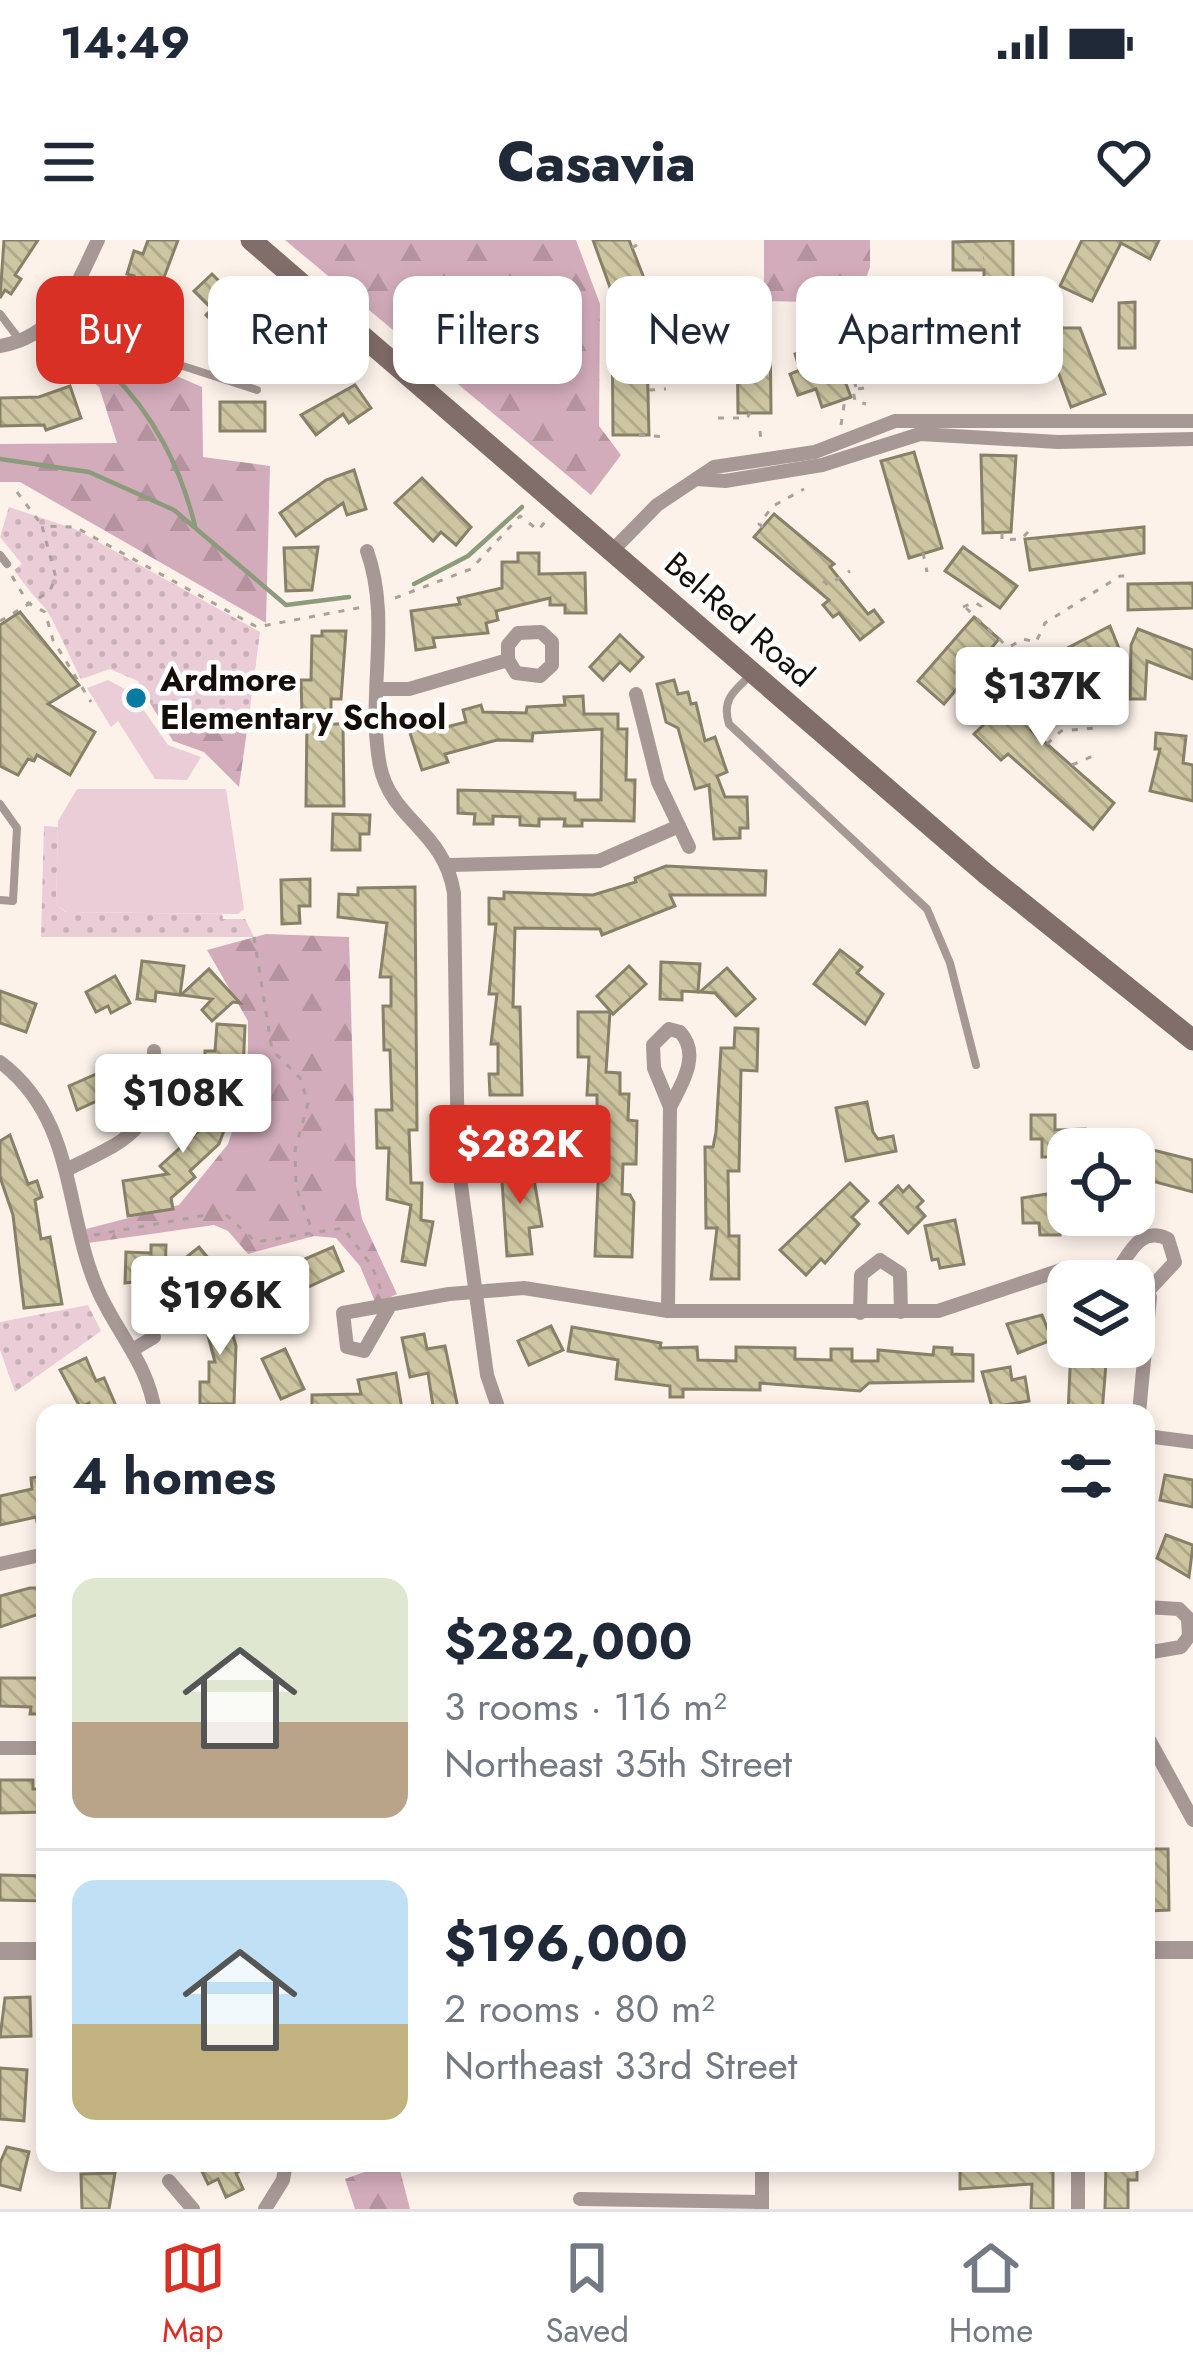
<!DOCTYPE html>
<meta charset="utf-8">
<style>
body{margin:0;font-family:Jost,sans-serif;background:#f6f6f7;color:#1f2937;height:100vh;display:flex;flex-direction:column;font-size:45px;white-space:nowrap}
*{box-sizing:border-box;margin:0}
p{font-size:39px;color:#747a83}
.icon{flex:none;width:66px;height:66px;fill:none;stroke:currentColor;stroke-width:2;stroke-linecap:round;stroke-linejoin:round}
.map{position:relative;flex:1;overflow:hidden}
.sheet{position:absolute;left:36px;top:1164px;width:1119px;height:768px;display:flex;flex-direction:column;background:#fff;border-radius:24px;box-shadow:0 6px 18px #0003}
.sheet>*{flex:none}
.banner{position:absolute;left:36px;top:36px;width:1122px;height:108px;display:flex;gap:24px}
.fabs{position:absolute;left:1047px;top:888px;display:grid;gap:24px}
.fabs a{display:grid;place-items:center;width:108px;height:108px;border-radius:24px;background:#fff;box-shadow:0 6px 18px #0003;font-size:60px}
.price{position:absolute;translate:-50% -102px;padding:0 27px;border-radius:12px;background:#fff;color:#222;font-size:39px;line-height:78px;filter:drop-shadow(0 3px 6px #0008)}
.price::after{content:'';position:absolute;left:50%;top:72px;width:36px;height:27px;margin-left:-18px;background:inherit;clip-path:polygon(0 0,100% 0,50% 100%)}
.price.active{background:#d93025;color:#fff}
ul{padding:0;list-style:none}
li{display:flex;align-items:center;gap:36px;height:300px;padding:0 36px}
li+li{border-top:3px solid #e0e1e3}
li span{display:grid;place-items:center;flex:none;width:336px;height:240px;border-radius:24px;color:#555}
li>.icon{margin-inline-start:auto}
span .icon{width:144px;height:144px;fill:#fffc;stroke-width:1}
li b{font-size:51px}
h2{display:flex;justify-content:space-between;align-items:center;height:144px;padding:0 36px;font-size:51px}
.chip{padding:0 42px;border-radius:24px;background:#fff;box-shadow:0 6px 18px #0003;font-size:42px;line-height:108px}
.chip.active{background:#d93025;color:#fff}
.status{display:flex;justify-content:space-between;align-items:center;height:84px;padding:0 60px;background:#fff;direction:ltr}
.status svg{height:33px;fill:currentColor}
header{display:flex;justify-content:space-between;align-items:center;height:156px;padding:0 36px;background:#fff;font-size:54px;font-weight:800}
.tab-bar{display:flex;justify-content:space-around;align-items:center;height:168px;border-top:3px solid #e0e1e3;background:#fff;font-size:33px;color:#747a83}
.tab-bar a{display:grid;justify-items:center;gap:6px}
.tab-bar .active{color:#d93025}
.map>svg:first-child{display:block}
</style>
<div class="status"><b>14:49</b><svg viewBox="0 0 49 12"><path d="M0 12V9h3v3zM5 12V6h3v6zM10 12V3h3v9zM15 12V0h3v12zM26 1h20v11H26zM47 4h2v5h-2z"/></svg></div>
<header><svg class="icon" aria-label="menu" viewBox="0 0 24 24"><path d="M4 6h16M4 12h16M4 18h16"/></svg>Casavia<svg class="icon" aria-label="heart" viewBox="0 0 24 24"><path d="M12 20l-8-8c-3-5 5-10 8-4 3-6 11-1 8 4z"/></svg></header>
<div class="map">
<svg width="1193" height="1969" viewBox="0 0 1193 1969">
<defs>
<pattern id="grass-dots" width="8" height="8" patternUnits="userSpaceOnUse" patternTransform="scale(3)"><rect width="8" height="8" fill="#ebcdd8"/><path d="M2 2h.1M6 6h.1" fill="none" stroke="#c9afb8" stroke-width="1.8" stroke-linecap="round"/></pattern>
<pattern id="forest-firs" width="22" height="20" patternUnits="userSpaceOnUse" patternTransform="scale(3)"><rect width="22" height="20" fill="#d3acbb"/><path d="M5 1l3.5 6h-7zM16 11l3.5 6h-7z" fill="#b4939f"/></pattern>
<pattern id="building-back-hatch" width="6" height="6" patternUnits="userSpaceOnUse" patternTransform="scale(3)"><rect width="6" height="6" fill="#cec6a2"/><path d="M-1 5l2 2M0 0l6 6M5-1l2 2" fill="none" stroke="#b0a98a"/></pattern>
</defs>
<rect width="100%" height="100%" fill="#fcf2ea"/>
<!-- grass -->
<g fill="url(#grass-dots)">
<path d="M9,267L75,289L260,392L249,476L150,463L138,441L110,429L81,439C73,424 52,376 45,368C33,355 25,345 14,330L22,324L0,297Z"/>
<polygon points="44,586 58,587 56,665 66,672 222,674 223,679 245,679 254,697 41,697"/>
<polygon points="88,1065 101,1091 15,1152 0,1110 0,1082"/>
</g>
<!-- forest -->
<g fill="url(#forest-firs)">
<polygon points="285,0 576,0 600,64 599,186 621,215 591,255"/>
<polygon points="764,0 870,0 870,27 857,63 764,61"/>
<polygon points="63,87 202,147 203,217 270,226 266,383 20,242 0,242 0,204 117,203 99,147 46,102"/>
<polygon points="150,463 249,476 239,547 204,512 173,501"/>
<polygon points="266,694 349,697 356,945 362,979 397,1054 376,1064 360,1026 336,998 314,996 248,1014 228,991 214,985 88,1003 86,989 179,965 228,904 248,842 248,781 207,710"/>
<polygon points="389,1923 398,1923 410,1969 355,1969 345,1939"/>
</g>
<!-- park -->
<g fill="#ebcdd8">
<polygon points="108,440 132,453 168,505 201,517 187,540 155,539 118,481 111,487 87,448"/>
<polygon points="77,549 226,549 244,669 238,674 67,672 56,665 58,581"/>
</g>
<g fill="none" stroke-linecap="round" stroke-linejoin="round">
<!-- stream -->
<g stroke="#8b9b7c" stroke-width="4.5">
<path d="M110,132C153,173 181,228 195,286"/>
<polyline points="0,219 89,232 174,270 286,365 349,357"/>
<polyline points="414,344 468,316 522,267"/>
</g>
</g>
<!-- building -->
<g fill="url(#building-back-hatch)" stroke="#878167" stroke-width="3">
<polygon points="4,0 38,0 15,35 21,39 11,54 5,50 0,58"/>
<polygon points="148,0 178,0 141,99 109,89 115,70 122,73 134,36 127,34 134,11 143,14"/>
<polygon points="593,0 629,0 644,38 611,50"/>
<polygon points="1013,0 1013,64 984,64 984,30 953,30 953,2"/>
<polygon points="1082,0 1159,0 1150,19 1121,3 1092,61 1060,46"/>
<polygon points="212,34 239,61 216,85 206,75 212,69 194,51"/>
<polygon points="907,54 951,54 952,89 1013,89 1013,125 921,125 922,70 907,70"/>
<polygon points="1135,62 1135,108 1119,108 1119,63"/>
<polygon points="612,70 646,71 649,195 613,195"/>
<polygon points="254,79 267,112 260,115 265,127 246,135 220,93"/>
<polygon points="770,84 771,173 738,173 737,85"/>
<polygon points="1042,88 1080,88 1105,154 1071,167"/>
<polygon points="830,102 832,106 841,103 852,133 843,136 851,157 822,167 816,149 798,155 790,134 800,130 795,114"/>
<polygon points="355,145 371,168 349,183 343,174 316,195 301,175"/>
<polygon points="70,146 81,178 46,190 44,185 0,186 0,158 39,157"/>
<rect x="220" y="162" width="45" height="29"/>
<polygon points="914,212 942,308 909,318 881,221"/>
<polygon points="981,215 1016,216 1011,292 983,293"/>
<polygon points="354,230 366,269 347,275 343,263 296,296 280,273 326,240"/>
<polygon points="422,238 471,287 456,305 441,292 433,301 395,263"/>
<polygon points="774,274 834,324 830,327 868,374 874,370 883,382 860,400 839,373 833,377 823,365 829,360 754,297"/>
<polygon points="1144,287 1144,313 1030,330 1025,299"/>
<polygon points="318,307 312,350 286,351 284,308"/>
<polygon points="963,307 1017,346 1000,368 945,331"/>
<polygon points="518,313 539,313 539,334 585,333 586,373 565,373 565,365 550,365 550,358 496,371 498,380 486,383 488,393 433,398 435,407 416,410 411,371 460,364 458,358 502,348 502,322 518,322"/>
<polygon points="1193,343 1193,368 1128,370 1128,344"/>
<polygon points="20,372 79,445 48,464 95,492 70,535 37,515 34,521 28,519 18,535 0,526 0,385"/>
<polygon points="974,377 999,399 944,464 918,441"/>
<polygon points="1110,386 1120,411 1070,437 1058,413"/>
<polygon points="1138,389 1193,410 1193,439 1147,421 1145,459 1130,459 1131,405"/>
<polygon points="322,391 346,391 341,459 331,459 331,484 343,484 344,566 306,566 307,474 302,474 301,440 311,440 312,396 322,396"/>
<polygon points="620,395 643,417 630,431 620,422 603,440 590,427"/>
<polygon points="1041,430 1066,454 1031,490 1114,563 1093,589 1008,514 1001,520 974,494"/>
<polygon points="674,440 678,454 688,452 691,464 696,463 705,501 715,497 727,532 717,536 725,557 747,557 748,588 740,588 740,598 714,599 709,545 695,549 678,488 666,482 657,444"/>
<polygon points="583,456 584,474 618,474 618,489 627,489 626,540 635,540 634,581 582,580 582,586 564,586 565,579 539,579 539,586 520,585 520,577 493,576 493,584 474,584 475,574 458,573 458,550 575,553 575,560 601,560 602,489 533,493 532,501 497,500 445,514 448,522 422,530 409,490 428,484 431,491 466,482 463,470 481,465 483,472 526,473 527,467 565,465 564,457"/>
<polygon points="1156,493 1186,496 1183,523 1193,525 1193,561 1150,551 1160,509 1155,509"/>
<polygon points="333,574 370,575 369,594 360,594 360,610 332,610"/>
<polygon points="666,626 766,631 765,655 670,655 675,666 602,695 600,689 515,688 513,767 520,767 522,855 490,855 489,834 498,834 498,804 491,804 497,754 489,754 496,684 489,684 489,658 504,659 504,652 593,655 636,642 635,638"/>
<polygon points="310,639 310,666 299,666 300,683 282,684 281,640"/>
<polygon points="415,647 417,890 409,890 411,943 422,943 421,980 433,982 425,1025 402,1021 411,965 387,959 389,908 377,908 376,870 392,870 390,810 384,810 383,766 391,766 391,737 380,737 387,683 338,677 339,654 358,655 358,648"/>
<polygon points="840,710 862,727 857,733 883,754 865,784 814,744"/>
<polygon points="142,721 184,726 180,755 156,752 155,761 137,759"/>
<polygon points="661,722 700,724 698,752 682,751 682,760 660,759"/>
<polygon points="629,726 646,744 613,774 597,756"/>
<polygon points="727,728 755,759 736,776 715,753 700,752"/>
<polygon points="209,729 240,763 233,762 212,781 202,770 212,759 181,755"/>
<polygon points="115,736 130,763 111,773 108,766 96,772 86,752"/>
<polygon points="0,751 36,764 26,792 0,783"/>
<polygon points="578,772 610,772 606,832 620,833 620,854 629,854 628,880 637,881 636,924 623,924 622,954 630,955 634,962 632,1017 595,1016 601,872 597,872 597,855 587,855 589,817 578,817"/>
<polygon points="217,784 245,786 243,831 204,829 205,811 215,811"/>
<polygon points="735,788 758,789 757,831 741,830 739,931 728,931 729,996 739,996 739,1039 711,1039 717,988 706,988 705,907 713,907 716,892 721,808 734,808"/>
<polygon points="101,832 115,861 100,868 97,861 77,870 69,846"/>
<polygon points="212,843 238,853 219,904 190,931 195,937 171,958 173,969 128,976 123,941 168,934 160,926 205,885 188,878 195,858 205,862"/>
<polygon points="867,862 873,892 878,899 893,896 896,911 846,921 836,868"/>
<polygon points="1031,875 1055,875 1055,890 1085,889 1085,909 1068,909 1068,917 1042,917 1042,899 1031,899"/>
<polygon points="10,895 28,944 37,941 42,957 35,960 41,999 50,997 62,1064 24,1068 13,975 0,937 0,901"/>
<polygon points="1145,908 1193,920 1193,952 1137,937"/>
<polygon points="531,922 542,986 529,988 532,1014 507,1016 501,926"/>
<polygon points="850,943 868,961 852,977 859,984 825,1023 821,1019 806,1035 780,1010"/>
<polygon points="898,946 903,952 909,946 923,961 917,967 925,976 908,993 880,963"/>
<polygon points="1059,952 1060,995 1040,995 1039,983 1023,983 1022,958"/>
<polygon points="955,980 964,1024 940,1028 938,1019 932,1020 925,986"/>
<polygon points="151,1005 166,1005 165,1038 125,1043 126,1012 151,1013"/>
<polygon points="199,1007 224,1037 200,1057 174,1027"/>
<polygon points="333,1007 343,1031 304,1049 293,1024"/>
<polygon points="224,1063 236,1106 234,1164 200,1164 200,1142 209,1142 209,1122 215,1122 201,1069"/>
<polygon points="1042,1075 1052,1100 1018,1113 1007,1084"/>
<polygon points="551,1086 563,1110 529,1125 518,1101"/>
<polygon points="572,1087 661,1103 660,1108 697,1107 698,1120 736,1121 736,1107 795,1108 795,1119 831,1120 831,1109 852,1109 852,1121 878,1121 878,1110 933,1115 934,1107 952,1108 952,1114 973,1115 973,1141 869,1143 860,1151 760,1143 760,1150 683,1149 683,1157 670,1157 670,1146 616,1139 618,1120 568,1111"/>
<polygon points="424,1094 427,1109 445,1106 459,1173 434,1173 428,1133 410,1137 402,1098"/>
<polygon points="285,1109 304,1149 281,1159 262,1119"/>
<polygon points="1071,1109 1107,1111 1102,1173 1068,1173"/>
<polygon points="86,1118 96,1141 104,1138 119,1173 90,1173 89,1163 80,1167 60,1130"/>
<polygon points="1010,1127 1012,1140 1025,1137 1029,1161 992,1167 982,1132"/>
<polygon points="396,1133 402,1169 312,1173 312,1155 361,1154 358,1140"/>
<polygon points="1165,1235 1193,1240 1193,1267 1160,1260"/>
<polygon points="45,1236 45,1282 37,1282 36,1277 0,1285 0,1256 32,1249 31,1238"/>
<polygon points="1166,1295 1193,1305 1189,1337 1157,1318"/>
<polygon points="30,1348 45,1348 45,1372 0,1387 0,1356"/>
<polygon points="0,1438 45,1438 45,1474 30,1474 31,1467 0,1466"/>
<polygon points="0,1540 33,1540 33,1549 45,1549 45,1572 0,1573"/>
<polygon points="1146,1609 1168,1609 1169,1670 1148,1671"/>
<polygon points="0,1635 45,1636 45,1661 0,1660"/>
<polygon points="30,1757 31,1796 0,1797 5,1758"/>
<polygon points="0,1828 27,1830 24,1881 0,1879"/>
<polygon points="7,1907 29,1912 20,1950 0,1945 0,1923"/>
<polygon points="198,1923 255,1923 236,1933 243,1949 226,1957 218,1939 208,1944"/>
<polygon points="960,1923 1053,1923 1053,1969 1031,1969 1032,1944 960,1949"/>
<polygon points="1106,1923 1137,1923 1137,1940 1128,1940 1128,1969 1105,1969"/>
<polygon points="115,1933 109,1969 82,1969 81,1934"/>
</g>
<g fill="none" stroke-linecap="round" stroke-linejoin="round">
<!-- path -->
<g stroke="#aaa199" stroke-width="3" stroke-dasharray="6 9" stroke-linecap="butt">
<polyline points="632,8 644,0"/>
<polyline points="968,18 984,18"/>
<polyline points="629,44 656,35"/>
<polyline points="633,70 632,64 665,64"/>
<polyline points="969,71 1015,71 1013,100"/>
<polyline points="968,73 968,89"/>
<polyline points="749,84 749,78"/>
<polyline points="842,102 847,117"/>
<polyline points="911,102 921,101"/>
<polyline points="633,115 666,119"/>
<polyline points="717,130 738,129"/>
<polyline points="856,147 847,119 861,112"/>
<polyline points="864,148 853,150 855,161 866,164"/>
<polyline points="649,150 666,149"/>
<polyline points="718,178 747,178 750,173"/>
<polyline points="841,185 845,159"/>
<polyline points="760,191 761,202"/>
<polyline points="639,195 667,197"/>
<polyline points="17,252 41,284"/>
<polyline points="763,287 759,284 773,266 804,249"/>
<polyline points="1002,293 1002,300 1021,299 1034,286"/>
<polyline points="923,313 927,332"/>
<polyline points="12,336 28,363 45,372 53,400 91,462"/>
<polyline points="823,341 828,345 850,331"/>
<polyline points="395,358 471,329 520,276 538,290 546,281"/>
<polyline points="963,367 974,362 981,366 985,358"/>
<polyline points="966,368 1026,424 1051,433 1073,452 1095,455"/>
<polyline points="0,381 49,352 56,338 42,286 75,287 257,387 363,367"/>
<polyline points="1011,406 1023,399 1036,402 1045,383 1120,336 1129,336"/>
<polyline points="1047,504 1061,491 1095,488"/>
<polyline points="1072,525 1095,515"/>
<polyline points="254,697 272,810 300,838 308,863 295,910 296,947 312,990"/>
<polyline points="94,995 223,972 256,1002 343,988 372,1026 381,1050"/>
</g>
<!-- service -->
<g stroke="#a79896" stroke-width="8">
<polyline points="0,74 19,99"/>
<polyline points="57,76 155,117 257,150"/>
<polyline points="0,315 7,324"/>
<path d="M752,434C735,450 721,459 729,484L927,669L950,723L976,825"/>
<polyline points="0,564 17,588 13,661 0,660"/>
</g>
<!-- minor -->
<g stroke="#a79896" stroke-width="14">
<path d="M0,106C58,96 75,48 98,0"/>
<polyline points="696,239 725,241 822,225 920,194 1058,202 1193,199"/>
<path d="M367,311C392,381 366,454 380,526C391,580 444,590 454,653L458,923L487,1135L500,1173"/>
<polyline points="612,311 657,265 714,227 815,212 895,181 1193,181"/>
<polyline points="379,449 409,449 508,420 516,433 540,436 552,425 552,402 541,392 518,393 508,405 508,420"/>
<polyline points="636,454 658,542 689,607"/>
<polyline points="450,625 599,621 679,586"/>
<path d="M0,822C76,879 64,971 97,1048C115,1091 149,1124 155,1173"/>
<path d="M68,929C133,897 157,890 154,811"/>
<path d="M1118,1030C1131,1010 1142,986 1168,999L1175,1022L1147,1052"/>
<polyline points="388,1069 364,1111 347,1107 343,1073 449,1054 524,1048 668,1071 938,1071 1061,1030 1112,1028 1137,1035 1150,1057 1139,1173"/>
<path d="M668,1071L670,867L654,828L653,805L669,789L680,792C701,814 682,844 670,867"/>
<polyline points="860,1073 861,1035 880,1020 900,1033 901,1072"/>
<polyline points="134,1109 154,1097"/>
<polyline points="1146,1196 1193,1202"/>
<polyline points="0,1324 45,1314"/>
<polyline points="1146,1367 1179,1369 1188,1378 1189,1396 1181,1407 1146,1413"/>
<polyline points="1146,1494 1193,1580"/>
<polyline points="0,1508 45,1508"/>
<polyline points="169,1941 193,1969"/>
<polyline points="580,1959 762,1962"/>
<polyline points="265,1969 283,1940 286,1923"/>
<polyline points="762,1969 762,1923"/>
<polyline points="1078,1969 1078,1923"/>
</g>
<!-- tertiary -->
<g stroke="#a79896" stroke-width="18">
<polyline points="1146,1710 1193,1710"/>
<polyline points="0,1711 45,1711"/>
</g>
<!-- secondary -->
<polyline stroke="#816d6a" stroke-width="21" points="251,0 986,634 1193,800"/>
</g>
<!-- markers -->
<circle fill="#097ba3" stroke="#fff" stroke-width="4.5" cx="136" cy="458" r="12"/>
<g text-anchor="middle" stroke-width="9" stroke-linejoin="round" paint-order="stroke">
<!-- street labels -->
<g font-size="33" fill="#150d07" stroke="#fff">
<text transform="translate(740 379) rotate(41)" y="12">Bel-Red Road</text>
</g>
<!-- poi labels -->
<g font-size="33" font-weight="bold" fill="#150d07" stroke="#fff" text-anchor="start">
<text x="160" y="451">Ardmore<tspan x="160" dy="38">Elementary School</tspan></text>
</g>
</g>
</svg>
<div class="fabs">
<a><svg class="icon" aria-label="locate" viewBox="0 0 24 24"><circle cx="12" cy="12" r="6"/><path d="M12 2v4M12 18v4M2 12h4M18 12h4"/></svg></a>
<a><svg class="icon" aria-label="layers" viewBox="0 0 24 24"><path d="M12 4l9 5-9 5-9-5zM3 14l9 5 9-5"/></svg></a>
</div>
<b class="price" style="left:1042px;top:509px">$137K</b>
<b class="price" style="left:183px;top:916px">$108K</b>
<b class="price active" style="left:520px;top:967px">$282K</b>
<b class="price" style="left:220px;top:1118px">$196K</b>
<div class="banner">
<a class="chip active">Buy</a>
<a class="chip">Rent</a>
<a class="chip">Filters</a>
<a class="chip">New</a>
<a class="chip">Apartment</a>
</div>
<section class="sheet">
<h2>4 homes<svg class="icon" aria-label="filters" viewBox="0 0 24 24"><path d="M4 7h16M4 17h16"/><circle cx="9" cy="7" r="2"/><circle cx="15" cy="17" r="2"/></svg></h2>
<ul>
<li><span style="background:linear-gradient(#dfe7d0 60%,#b9a48a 0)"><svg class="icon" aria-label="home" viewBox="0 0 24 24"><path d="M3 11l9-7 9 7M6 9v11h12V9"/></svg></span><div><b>$282,000</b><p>3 rooms · 116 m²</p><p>Northeast 35th Street</p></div></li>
<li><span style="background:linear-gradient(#bfe0f5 60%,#c2b280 0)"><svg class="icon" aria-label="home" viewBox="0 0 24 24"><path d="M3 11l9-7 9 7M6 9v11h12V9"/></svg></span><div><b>$196,000</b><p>2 rooms · 80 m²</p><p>Northeast 33rd Street</p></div></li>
</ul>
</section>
</div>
<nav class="tab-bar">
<a class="active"><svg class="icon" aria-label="map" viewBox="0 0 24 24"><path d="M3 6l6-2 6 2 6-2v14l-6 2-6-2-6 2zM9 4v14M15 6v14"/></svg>Map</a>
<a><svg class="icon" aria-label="saved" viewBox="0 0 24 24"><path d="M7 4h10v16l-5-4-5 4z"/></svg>Saved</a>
<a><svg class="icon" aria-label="home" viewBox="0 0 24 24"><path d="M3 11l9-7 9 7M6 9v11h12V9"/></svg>Home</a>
</nav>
